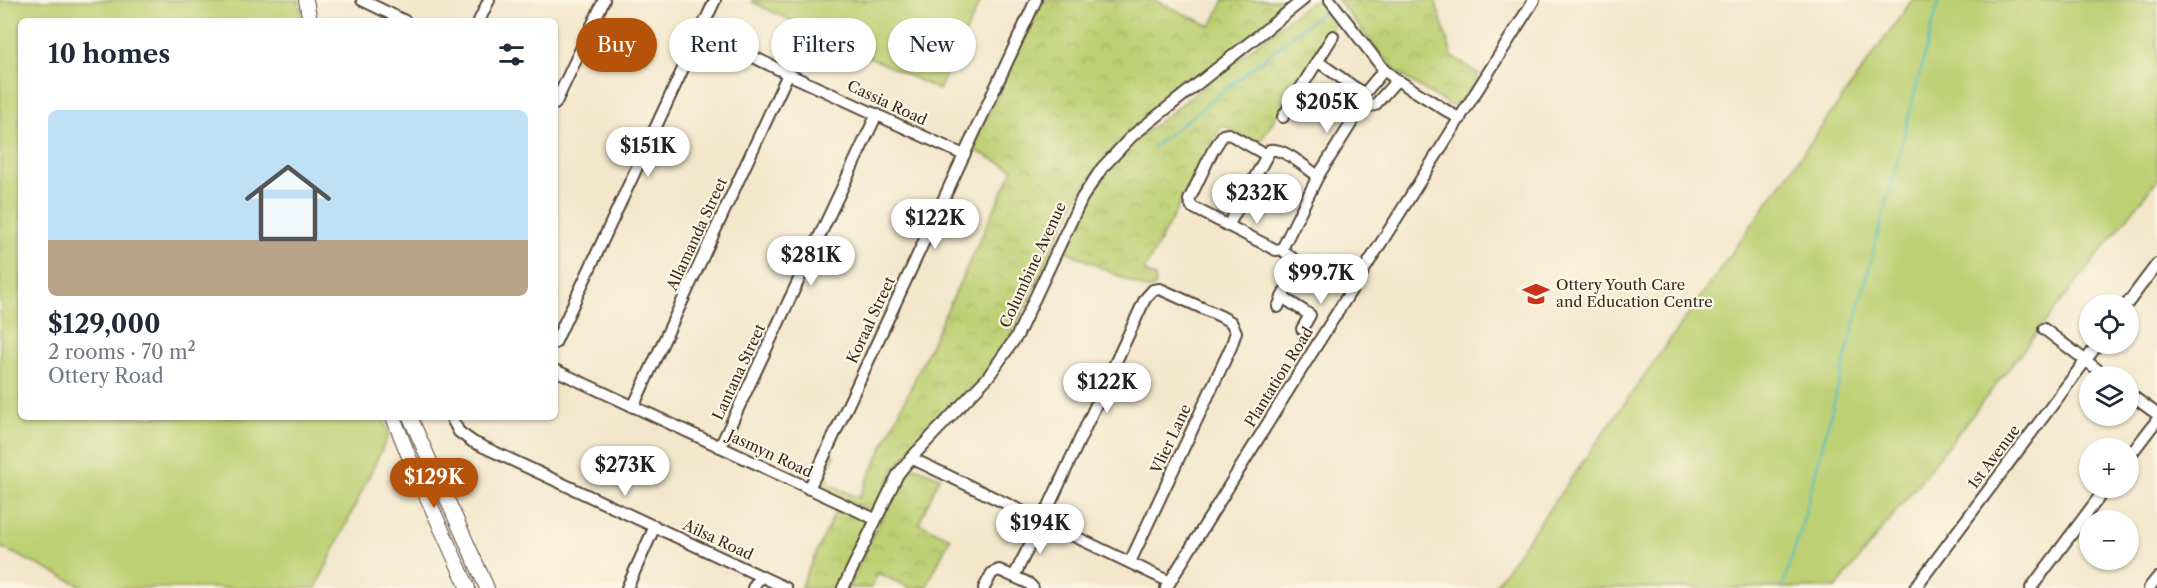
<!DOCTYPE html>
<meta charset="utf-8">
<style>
body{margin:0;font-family:"Libre Caslon Text",serif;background:#f2f2f3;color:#1f2937;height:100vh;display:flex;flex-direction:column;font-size:22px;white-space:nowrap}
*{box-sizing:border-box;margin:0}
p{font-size:20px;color:#747a83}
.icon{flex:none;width:33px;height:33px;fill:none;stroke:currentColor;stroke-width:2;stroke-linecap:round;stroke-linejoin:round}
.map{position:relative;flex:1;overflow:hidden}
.drawer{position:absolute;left:18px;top:18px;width:540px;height:402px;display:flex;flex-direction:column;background:#fff;border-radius:9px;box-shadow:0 2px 4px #0004}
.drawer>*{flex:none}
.hud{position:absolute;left:576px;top:18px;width:570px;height:54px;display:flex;gap:12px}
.buttons{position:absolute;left:2079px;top:294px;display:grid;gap:12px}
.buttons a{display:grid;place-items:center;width:60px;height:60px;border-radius:50%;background:#fff;box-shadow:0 2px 4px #0004;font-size:30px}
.price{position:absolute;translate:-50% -51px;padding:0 14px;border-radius:21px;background:#fff;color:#222;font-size:20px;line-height:39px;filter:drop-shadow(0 2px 3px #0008)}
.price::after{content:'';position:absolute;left:50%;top:36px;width:18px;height:14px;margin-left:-9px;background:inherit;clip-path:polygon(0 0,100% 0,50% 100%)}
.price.active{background:#b45309;color:#fff}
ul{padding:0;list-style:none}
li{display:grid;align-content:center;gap:12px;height:318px;padding:0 30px}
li+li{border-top:2px solid #e0e1e3}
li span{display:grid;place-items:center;height:186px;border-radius:9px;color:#555}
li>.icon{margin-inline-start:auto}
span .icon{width:108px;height:108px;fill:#fffc;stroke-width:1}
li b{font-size:26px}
h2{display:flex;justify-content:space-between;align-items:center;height:72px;padding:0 30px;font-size:26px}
.chip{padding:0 21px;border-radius:27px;background:#fff;box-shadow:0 2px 4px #0004;font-size:21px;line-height:54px}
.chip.active{background:#b45309;color:#fff}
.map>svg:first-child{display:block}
</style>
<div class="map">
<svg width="2157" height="588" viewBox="0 0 2157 588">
<defs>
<pattern id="park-crowns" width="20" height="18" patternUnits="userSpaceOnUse" patternTransform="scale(1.5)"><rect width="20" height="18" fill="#bdd073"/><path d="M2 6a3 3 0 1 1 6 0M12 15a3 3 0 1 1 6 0" fill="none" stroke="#a3b363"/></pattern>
</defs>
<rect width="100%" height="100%" fill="#fcf5e5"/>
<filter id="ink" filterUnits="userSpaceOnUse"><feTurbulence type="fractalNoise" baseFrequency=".0167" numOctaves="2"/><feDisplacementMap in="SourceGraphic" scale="12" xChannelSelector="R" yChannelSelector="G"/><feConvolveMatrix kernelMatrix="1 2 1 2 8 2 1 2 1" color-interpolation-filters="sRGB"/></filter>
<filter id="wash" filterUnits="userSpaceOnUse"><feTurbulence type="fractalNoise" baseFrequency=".008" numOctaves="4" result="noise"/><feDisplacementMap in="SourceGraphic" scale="24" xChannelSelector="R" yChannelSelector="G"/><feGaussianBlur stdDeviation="1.35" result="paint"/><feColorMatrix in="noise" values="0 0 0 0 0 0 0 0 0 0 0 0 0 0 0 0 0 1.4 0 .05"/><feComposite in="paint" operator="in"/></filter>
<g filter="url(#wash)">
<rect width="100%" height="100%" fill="#f3e7cb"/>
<!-- green -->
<g fill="#bdd073" stroke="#7c7d48" stroke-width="1.5">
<polygon points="0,0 299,0 303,21 21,21 21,417 383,417 389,434 316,588 86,588 0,547"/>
<polygon points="753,0 981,0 939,90 752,2"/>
<polygon points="1912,0 2157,0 2157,180 1836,588 1493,588"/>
</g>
<!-- park -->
<g fill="url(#park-crowns)" stroke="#7c7d48" stroke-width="1.5">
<polygon points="1041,0 1154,0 1211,26 1224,0 1295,0 1134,128 1103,159 1075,201 1017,324 992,366 894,469 877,507 869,511 822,489 819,478 830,453 835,456 826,474 831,485 859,498 1013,169 972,149"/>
<path d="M1315,0L1328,3L1339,17L1258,145L1222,125L1144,271L1155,277L1156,285L1148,290L1064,250C1084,206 1098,180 1131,144L1310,2Z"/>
<path d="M1338,0H1435L1452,56L1479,74C1472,86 1465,107 1449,105L1402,76L1389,65Z"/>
<polygon points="915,467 940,477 919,523 950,538 926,588 910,588 878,573 871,588 847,588 902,476 908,470"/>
<polygon points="838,506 864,518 867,526 839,588 800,588"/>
</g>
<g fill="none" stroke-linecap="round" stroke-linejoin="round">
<!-- stream -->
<g stroke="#4cbbc3" stroke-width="2">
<polyline points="1153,147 1325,10"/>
<polyline points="1782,588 1800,532 1939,0"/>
</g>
</g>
</g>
<g filter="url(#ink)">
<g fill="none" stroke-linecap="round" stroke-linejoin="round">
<!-- minor casing -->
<g stroke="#574638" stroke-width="14">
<g id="minor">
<polyline points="362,0 405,21"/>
<polyline points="1330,0 1384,70 1397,80 1460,119"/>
<polyline points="479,21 489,0"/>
<polyline points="701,31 788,74 964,155"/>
<polyline points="1317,61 1364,94"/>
<polyline points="555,104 604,0"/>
<polyline points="1361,108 1375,105 1397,80"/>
<polyline points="1283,117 1333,36"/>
<polyline points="1266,155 1229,134 1223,135 1212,152 1189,200 1192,207 1276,250 1282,249 1318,176 1361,108 1364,94 1384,70"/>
<path d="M1228,226L1270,150C1285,148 1306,168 1318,176"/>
<polyline points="1282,297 1310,315 1302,329"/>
<polyline points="2127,304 2157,264"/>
<path d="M1278,307L1297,264C1294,257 1286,255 1282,249"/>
<polyline points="2044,329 2106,376"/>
<polyline points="555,343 715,0"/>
<polyline points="555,370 875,519"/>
<polyline points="2128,393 2157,414"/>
<polyline points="633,407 788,74"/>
<polyline points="451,417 459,432 473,442 786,588"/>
<polyline points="720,447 877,114"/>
<polyline points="911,458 1170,582"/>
<polyline points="2128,458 2157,420"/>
<polyline points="809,489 1036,0"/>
<polyline points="1014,576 1042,521 1145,299 1153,290 1160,289 1220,316 1231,322 1236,332 1231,347 1130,562"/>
<polyline points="627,588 655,526"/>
<polyline points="753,588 760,576"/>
<polyline points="843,588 898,474 911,458 988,377 1017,336 1082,198 1102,168 1132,136 1303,0"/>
<polyline points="984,588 992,573 999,570 1028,583 1033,588"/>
<polyline points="1166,588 1284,397 1534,0"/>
<polyline points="1915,588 2098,344"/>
<polyline points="2031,588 2106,488"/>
<polyline points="2149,588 2157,578"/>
</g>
</g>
<!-- major casing -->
<g stroke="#574638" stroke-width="16">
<g id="major">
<polyline points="306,0 310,21"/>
<polyline points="393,417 412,464 468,588"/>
<polyline points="410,417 487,588"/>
</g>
</g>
<!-- minor -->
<use href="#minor" stroke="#fff" stroke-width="10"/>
<!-- major -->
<use href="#major" stroke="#fff" stroke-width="14"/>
</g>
</g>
<!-- icons -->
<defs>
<g id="school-bare" transform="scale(2.07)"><path d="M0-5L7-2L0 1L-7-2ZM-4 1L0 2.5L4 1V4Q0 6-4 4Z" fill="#c8321e" stroke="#fcf5e5" stroke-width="2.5" paint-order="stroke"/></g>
</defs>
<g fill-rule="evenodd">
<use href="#school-bare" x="1536" y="294"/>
</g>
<g text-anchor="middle" stroke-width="4.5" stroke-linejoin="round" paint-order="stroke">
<!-- street labels -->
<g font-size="15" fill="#3b2a1e" stroke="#fcf5e5">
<text transform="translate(887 103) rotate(25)" y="5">Cassia Road</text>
<text transform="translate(697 234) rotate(-65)" y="5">Allamanda Street</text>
<text transform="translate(1033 265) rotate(-65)" y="5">Columbine Avenue</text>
<text transform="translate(871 320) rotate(-65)" y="5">Koraal Street</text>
<text transform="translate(739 372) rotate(-65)" y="5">Lantana Street</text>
<text transform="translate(1279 377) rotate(-58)" y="5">Plantation Road</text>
<text transform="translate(1171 439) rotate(-65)" y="5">Vlier Lane</text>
<text transform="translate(770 454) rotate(25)" y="5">Jasmyn Road</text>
<text transform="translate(1994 457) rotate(-53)" y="5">1st Avenue</text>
<text transform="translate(718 540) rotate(25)" y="5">Ailsa Road</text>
</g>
<!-- poi labels -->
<g font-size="15" fill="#3b2a1e" stroke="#fcf5e5" text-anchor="start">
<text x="1556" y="290">Ottery Youth Care<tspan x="1556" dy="17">and Education Centre</tspan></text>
</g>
</g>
</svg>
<div class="buttons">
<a><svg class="icon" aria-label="locate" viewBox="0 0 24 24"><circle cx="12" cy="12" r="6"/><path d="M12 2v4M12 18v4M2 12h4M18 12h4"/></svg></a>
<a><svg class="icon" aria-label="layers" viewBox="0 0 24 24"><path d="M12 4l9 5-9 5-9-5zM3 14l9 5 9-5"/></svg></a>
<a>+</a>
<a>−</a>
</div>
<b class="price" style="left:1327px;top:134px">$205K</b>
<b class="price" style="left:648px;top:178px">$151K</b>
<b class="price" style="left:1257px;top:225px">$232K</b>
<b class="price" style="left:935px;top:250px">$122K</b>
<b class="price" style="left:811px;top:287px">$281K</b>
<b class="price" style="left:1321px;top:305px">$99.7K</b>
<b class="price" style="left:1107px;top:414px">$122K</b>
<b class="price" style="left:625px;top:497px">$273K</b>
<b class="price active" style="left:434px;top:509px">$129K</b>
<b class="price" style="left:1040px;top:555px">$194K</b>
<div class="hud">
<a class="chip active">Buy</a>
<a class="chip">Rent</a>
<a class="chip">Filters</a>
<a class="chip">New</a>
</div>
<section class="drawer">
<h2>10 homes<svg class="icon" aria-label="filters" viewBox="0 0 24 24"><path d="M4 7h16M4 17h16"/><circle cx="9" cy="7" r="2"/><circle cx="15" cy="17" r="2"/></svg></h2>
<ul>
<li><span style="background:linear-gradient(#bfe0f5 70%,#b9a48a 0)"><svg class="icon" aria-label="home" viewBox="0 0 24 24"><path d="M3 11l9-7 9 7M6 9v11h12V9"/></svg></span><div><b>$129,000</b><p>2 rooms · 70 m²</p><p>Ottery Road</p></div></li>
</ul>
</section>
</div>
